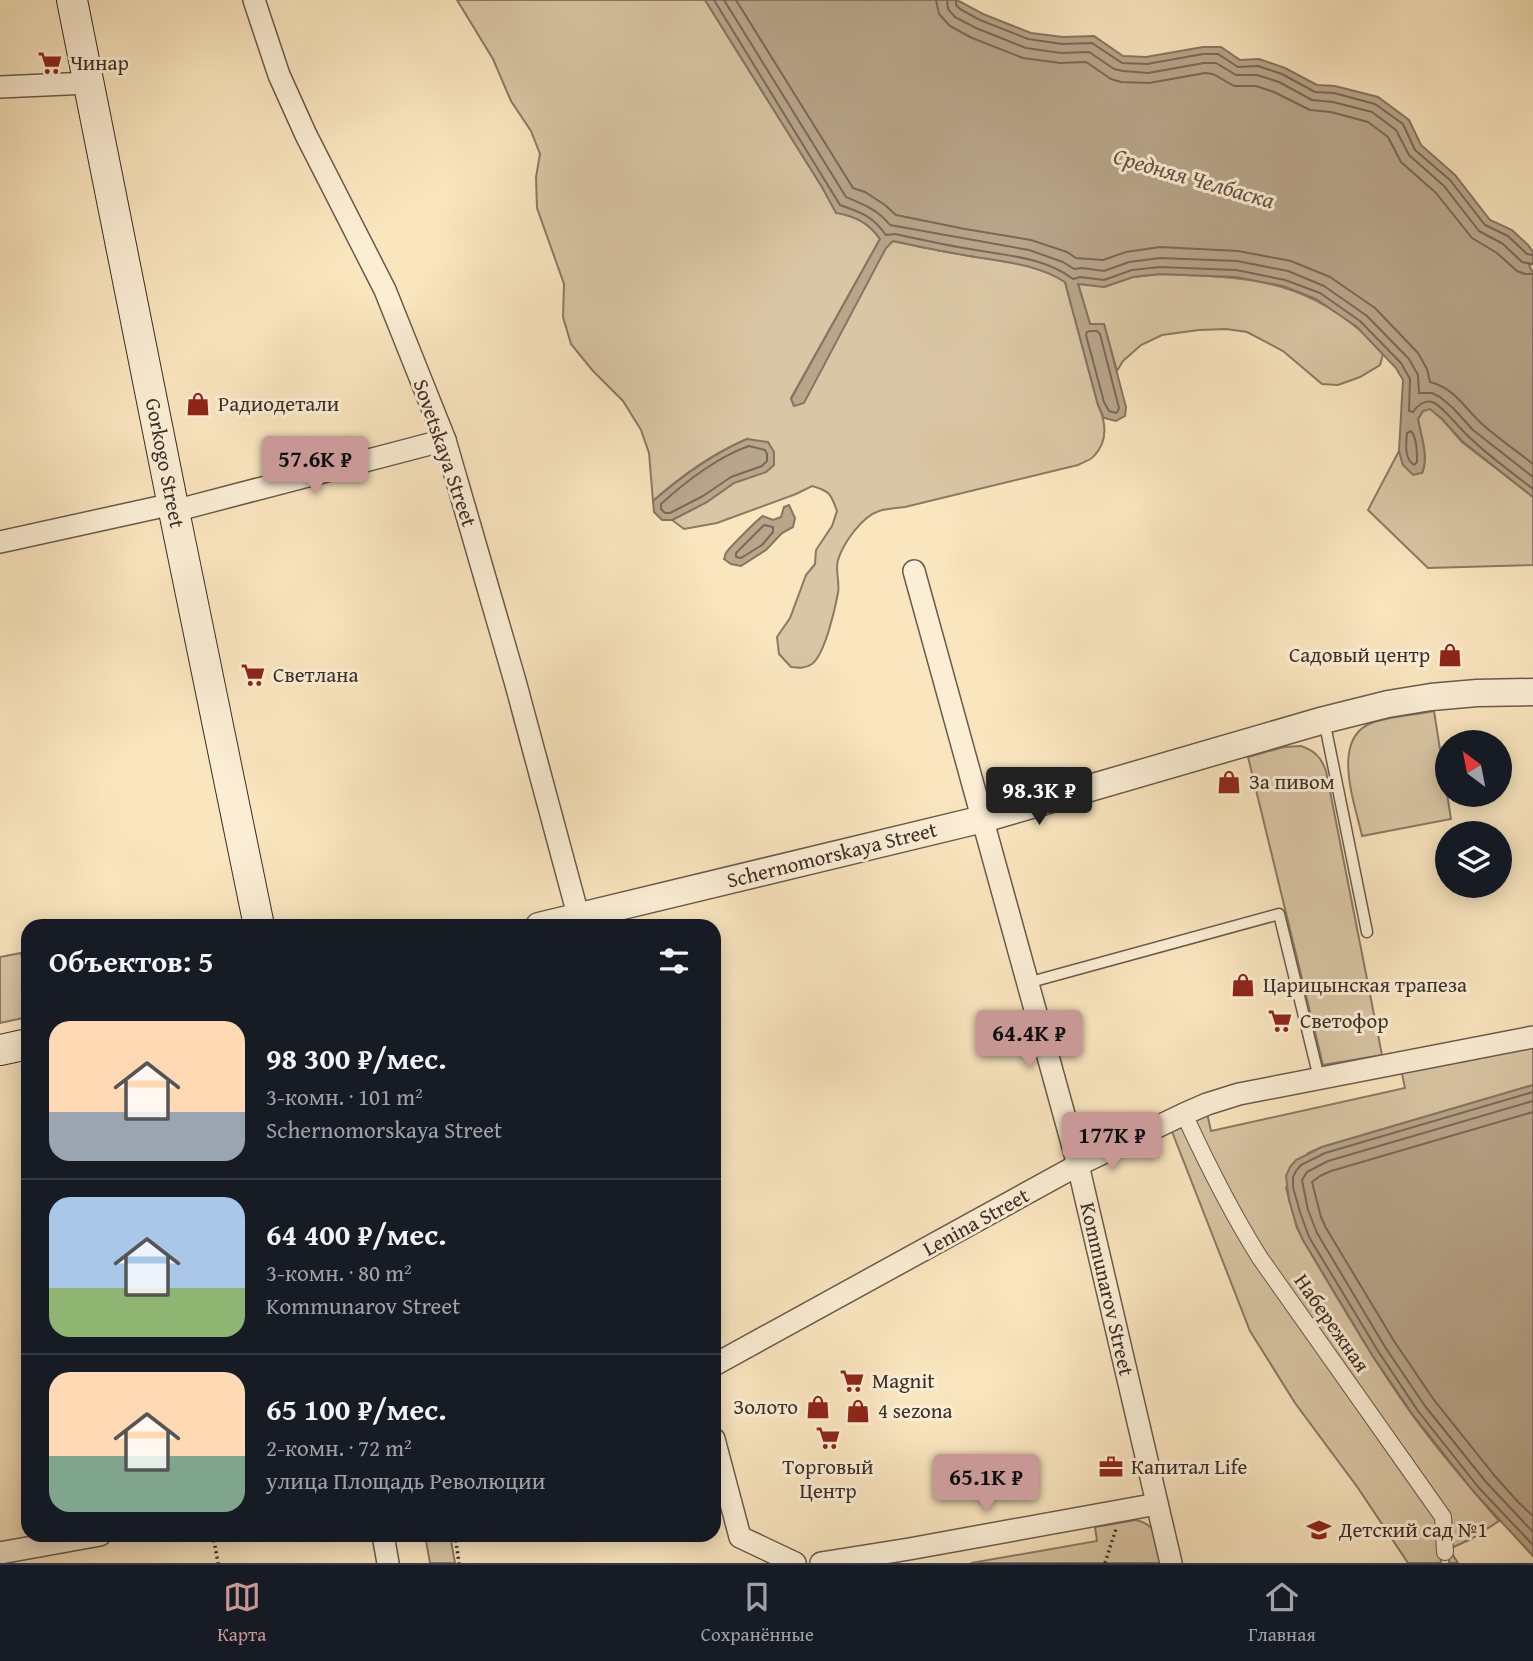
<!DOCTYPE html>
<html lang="ru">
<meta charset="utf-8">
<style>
body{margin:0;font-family:"Gentium Book Plus",serif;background:#20242c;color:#f1f3f6;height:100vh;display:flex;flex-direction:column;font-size:26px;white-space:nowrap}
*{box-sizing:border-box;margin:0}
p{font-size:23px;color:#9ea1a6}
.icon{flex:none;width:38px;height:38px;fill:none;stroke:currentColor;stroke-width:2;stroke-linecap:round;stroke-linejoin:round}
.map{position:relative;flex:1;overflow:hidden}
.panel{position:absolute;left:21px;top:919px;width:700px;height:623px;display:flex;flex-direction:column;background:#171b24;border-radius:21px;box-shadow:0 4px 18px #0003}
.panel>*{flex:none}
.needle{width:46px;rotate:328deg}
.buttons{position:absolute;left:1435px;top:730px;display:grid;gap:14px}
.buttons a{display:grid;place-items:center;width:77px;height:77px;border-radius:50%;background:#171b24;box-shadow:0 4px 18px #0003;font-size:35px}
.price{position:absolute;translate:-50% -60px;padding:0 16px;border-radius:7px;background:#c59692;color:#111;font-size:23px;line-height:46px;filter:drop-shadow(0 2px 4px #0008)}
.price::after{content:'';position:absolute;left:50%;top:42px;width:21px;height:16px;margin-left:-10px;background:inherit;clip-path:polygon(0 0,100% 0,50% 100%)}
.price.selected{background:#222;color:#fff}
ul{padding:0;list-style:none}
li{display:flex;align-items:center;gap:21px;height:175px;padding:0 28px}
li+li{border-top:2px solid #363941}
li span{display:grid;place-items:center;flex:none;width:196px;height:140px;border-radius:21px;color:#555}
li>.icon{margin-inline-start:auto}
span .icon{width:84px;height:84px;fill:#fffc;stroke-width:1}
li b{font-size:30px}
h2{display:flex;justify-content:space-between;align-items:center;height:84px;padding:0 28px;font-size:30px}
.tab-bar{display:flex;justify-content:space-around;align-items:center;height:98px;border-top:2px solid #363941;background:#171b24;font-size:19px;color:#9ea1a6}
.tab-bar a{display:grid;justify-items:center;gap:4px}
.tab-bar .selected{color:#c59692}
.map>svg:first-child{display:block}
</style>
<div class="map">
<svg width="1533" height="1563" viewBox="0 0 1533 1563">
<rect width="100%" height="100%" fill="#f9e5be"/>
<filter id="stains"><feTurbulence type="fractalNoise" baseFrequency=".00286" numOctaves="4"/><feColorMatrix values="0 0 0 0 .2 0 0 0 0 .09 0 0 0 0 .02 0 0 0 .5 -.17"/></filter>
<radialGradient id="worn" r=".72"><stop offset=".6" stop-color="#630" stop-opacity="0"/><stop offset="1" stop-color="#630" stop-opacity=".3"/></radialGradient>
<!-- green -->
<g fill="#d9c6a4" stroke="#8a7966" stroke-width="2">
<path d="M457,0H705L822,187L836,212C855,216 869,223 880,239L791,398L794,405L886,247L893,241C917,246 940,251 964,255C998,261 1036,263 1065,282L1098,405C1106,422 1108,441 1094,456C1091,460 1084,462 1078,465L905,507C897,508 887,508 879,511C861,517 843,544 838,560C835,571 840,582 838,593C835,609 825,654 812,664C805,669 798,668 791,667L779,654L777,637L790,618L806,575L815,564L816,550L832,526L837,511C831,494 830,491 812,486L796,494L717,523L684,529L672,520L707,502L734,483L747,439C712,454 681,476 653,501L649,453L641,430L623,401L593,371L571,344L563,317L564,284L537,208L536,177L540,154L531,131L511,101L493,59Z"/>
<path d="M1160,274C1235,277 1294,276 1356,327C1366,335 1374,345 1383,354L1380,365L1360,377L1338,385L1322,384L1283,351L1247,332L1226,329L1199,330L1162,335L1141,345L1123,361L1117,371L1104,324H1090L1078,283L1104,287L1133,277Z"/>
<path d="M1430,408L1442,419L1462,442L1533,497V565L1428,568L1368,510L1399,451L1403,465L1422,473C1429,457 1421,436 1418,419L1423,411Z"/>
<path d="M1434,711L1451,819L1362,836C1355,803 1329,737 1374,722C1393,716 1415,715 1434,711Z"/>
<path d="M1301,746C1315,751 1321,757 1326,771L1382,1055L1323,1065L1248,757L1284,747Z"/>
<polygon points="21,953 28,987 28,1017 0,1023 0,957"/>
<path d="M1533,1047V1085L1322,1147L1308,1153L1286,1188L1297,1228L1303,1240C1338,1299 1372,1358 1411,1413C1438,1451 1469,1486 1499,1521L1471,1539L1449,1549L1458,1563H1449V1550L1440,1555L1441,1563H1408L1358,1488L1295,1403L1250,1331L1171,1129L1207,1113L1211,1131L1405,1088L1401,1069Z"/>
<path d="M1136,1520C1159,1525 1159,1544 1164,1563H971L1097,1541L1095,1527Z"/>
<polygon points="425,1535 450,1535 455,1563 430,1563"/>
</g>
<!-- water -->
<g fill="#b8a68b" stroke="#867563" stroke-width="2">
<path d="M705,0H957L983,14L1031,33L1063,37L1094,36L1123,56L1146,57L1203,47H1221L1240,60L1259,59L1285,68L1317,85L1335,86L1378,97L1409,120L1421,145L1455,175L1490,220L1512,230L1528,245L1533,252V264L1529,265L1533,273V497L1462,441L1442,419L1430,409L1423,411L1418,419C1421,436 1429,457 1422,473L1413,475L1403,465L1399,451L1403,380L1396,368L1357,327L1316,299L1283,286L1236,277L1160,274L1133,277L1104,287L1078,284L1090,324H1104L1126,407L1125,416L1116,421L1104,418L1098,405L1065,282C1036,263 997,261 964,255C940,251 917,246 893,241L886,248L804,403L794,406L791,399L880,239C869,223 855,216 836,213L822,187Z"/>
<path d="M747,439L768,442L774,452V465L766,472L734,483L707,502L672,520H662L654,512L653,501C682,476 712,454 747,439Z"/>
<path d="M789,505L795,518L793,527L782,533L766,550L741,566L731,564L724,559C725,557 725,555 726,553C728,549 759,518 763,516L773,520L781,517L784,507Z"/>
<polygon points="1533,1085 1533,1556 1474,1492 1413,1415 1372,1355 1303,1240 1297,1227 1289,1200 1286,1176 1290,1167 1296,1160 1322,1147"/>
</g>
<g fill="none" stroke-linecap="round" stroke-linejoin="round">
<!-- shore -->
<g stroke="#796959" stroke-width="2">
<path d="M714,0L840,205C862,213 871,215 886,235L895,234C918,239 941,244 964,248C1000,255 1043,256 1073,279L1080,277L1104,280L1132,270L1160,267L1236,270L1285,280L1320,293L1360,321L1401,363L1410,379L1409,411L1413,412C1417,406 1424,400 1432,402C1439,404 1448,415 1453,420C1476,447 1505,467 1533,489"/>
<path d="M724,0L846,197C863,204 878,210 890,225L1029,250L1063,262L1074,269L1082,268L1104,271L1129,262L1160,258L1237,261L1288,271L1324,286L1367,316L1409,359L1418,375L1419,393H1432L1440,397L1453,408L1473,430L1533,477"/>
<path d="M736,0L853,188L865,192L885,205L896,215L965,229L1031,240L1067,252L1076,258L1103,260L1126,252L1160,247L1238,251L1291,261L1330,277L1375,308L1418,353L1427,369L1430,382C1454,388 1464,407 1481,423C1497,438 1516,450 1533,464"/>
<polyline points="936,0 939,14 950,26 972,38 1023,58 1060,63 1086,62 1111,79 1121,82 1149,83 1205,73 1213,74 1234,86 1256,86 1274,92 1310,110 1331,112 1368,122 1388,137 1401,162 1436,193 1472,238 1497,253 1517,271 1525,274 1533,274"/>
<polyline points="947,0 948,9 955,17 976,28 1026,48 1061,53 1089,52 1114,69 1123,71 1148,73 1204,63 1216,63 1236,75 1257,75 1279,82 1312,100 1333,102 1372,112 1396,130 1409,155 1444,186 1479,231 1503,244 1522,262 1533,264"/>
<polyline points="956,0 956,5 960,9 980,20 1028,39 1062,44 1092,43 1122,63 1147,64 1203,54 1218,54 1238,67 1258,66 1282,74 1315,92 1334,93 1375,104 1403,124 1415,150 1450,180 1485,225 1508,236 1527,254 1533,255"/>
<polygon points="1090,331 1097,331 1100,334 1119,408 1118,411 1116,413 1109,411 1104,402 1086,335 1087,332"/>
<path d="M1411,431C1417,438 1417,452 1417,462L1414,465C1404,458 1406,444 1407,433Z"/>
<path d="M749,446L765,450L767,454V461L762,466L731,477L703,496L670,513H665L661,509V504C685,482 719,456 749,446Z"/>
<polygon points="764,525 773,527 773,532 762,545 741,558 736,557 736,553"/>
<polyline points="1533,1092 1325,1153 1301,1165 1296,1171 1293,1177 1293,1187 1300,1212 1309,1237 1378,1351 1418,1411 1479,1488 1533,1545"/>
<polyline points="1533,1101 1328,1161 1307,1172 1302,1180 1308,1210 1317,1233 1385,1347 1425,1406 1486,1482 1533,1532"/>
<polyline points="1533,1112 1331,1171 1320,1176 1312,1182 1321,1217 1326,1228 1394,1341 1434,1400 1494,1475 1518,1502 1533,1516"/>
</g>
<!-- service casing -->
<g stroke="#6a5a4d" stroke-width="13">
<g id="service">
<polyline points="1324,720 1367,932"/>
<polyline points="1027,983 1279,914 1319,1078"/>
</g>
</g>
<!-- pedestrian casing -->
<g stroke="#6a5a4d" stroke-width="18">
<path id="pedestrian" d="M1184,1114C1207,1164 1231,1212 1260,1258L1443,1517L1445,1552"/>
</g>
<!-- minor casing -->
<g stroke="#6a5a4d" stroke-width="24">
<g id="minor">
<polyline points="254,0 279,75 306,135 385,290 445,440 515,681 581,926"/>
<polyline points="0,87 89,83"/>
<polyline points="174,511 445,440"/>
<polyline points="0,542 173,504"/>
<polyline points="914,571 1078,1165 1171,1563"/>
<polyline points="714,1365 1078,1165 1184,1114 1207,1104 1239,1094 1533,1037"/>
<polyline points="714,1439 740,1537 795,1563"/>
<polyline points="383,1535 388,1563"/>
<polyline points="0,1553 100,1535"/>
<polyline points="821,1563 909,1549 1157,1504"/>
</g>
</g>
<!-- tertiary casing -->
<g stroke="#6a5a4d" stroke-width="29">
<polyline id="tertiary" points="539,926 983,819 1324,720 1388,704 1431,697 1477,693 1533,692"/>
</g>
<!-- secondary casing -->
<g stroke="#3a2c27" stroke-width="32">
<g id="secondary">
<polyline points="72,0 174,511 259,926"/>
<polyline points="0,1050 28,1044"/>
</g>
</g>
<!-- path -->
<g stroke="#3a2c27" stroke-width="3.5" stroke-dasharray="2 3.5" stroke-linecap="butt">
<polyline points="213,1535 218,1563"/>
<polyline points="455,1535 459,1563"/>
<polyline points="1105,1563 1116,1529"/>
</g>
<!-- service -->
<use href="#service" stroke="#fbeed5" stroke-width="10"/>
<!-- pedestrian -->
<use href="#pedestrian" stroke="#fbeed5" stroke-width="16"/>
<!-- minor -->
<use href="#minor" stroke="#fbeed5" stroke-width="21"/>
<!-- tertiary -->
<use href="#tertiary" stroke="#fbeed5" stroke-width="26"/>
<!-- secondary -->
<use href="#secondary" stroke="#fbeed5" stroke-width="30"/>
</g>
<!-- icons -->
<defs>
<g id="supermarket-bare" transform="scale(1.89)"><path d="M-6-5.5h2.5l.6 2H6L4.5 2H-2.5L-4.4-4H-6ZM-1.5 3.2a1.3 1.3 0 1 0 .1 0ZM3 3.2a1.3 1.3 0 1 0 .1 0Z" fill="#8f2418" stroke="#fbeed5" stroke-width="2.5" paint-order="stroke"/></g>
<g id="shop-bare" transform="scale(1.89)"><path d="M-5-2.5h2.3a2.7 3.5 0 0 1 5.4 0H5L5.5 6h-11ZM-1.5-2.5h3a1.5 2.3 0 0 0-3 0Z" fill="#8f2418" stroke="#fbeed5" stroke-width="2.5" paint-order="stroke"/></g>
<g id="office-bare" transform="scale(1.89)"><path d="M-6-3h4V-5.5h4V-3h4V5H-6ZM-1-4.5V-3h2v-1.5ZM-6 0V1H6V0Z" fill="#8f2418" stroke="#fbeed5" stroke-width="2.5" paint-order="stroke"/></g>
<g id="school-bare" transform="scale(1.89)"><path d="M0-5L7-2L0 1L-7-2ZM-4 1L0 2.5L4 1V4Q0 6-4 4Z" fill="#8f2418" stroke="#fbeed5" stroke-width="2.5" paint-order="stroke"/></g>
</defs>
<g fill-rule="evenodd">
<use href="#supermarket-bare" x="50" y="63"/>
<use href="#shop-bare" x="198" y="404"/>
<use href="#shop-bare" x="1450" y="655"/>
<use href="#supermarket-bare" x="253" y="675"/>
<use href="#shop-bare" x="1229" y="782"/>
<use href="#shop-bare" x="1243" y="985"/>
<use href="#supermarket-bare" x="1280" y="1021"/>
<use href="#supermarket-bare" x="852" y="1381"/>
<use href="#shop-bare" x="818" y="1407"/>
<use href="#shop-bare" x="858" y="1411"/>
<use href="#supermarket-bare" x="828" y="1438"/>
<use href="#office-bare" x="1111" y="1467"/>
<use href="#school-bare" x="1319" y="1530"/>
</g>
<g text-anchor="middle" stroke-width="6" stroke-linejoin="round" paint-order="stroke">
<!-- poi labels -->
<g font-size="21" fill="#3a2c27" stroke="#fbeed5" text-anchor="start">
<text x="70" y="70">Чинар</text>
<text x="218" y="411">Радиодетали</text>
<text x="1430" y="662" text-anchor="end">Садовый центр</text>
<text x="273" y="682">Светлана</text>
<text x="1249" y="789">За пивом</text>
<text x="1263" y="992">Царицынская трапеза</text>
<text x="1300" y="1028">Светофор</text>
<text x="872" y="1388">Magnit</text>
<text x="798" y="1414" text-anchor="end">Золото</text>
<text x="878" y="1418">4 sezona</text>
<text x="828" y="1474" text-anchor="middle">Торговый<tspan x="828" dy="24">Центр</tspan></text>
<text x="1131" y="1474">Капитал Life</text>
<text x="1339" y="1537">Детский сад №1</text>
</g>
<!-- street labels -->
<g font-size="21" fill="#3a2c27" stroke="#fbeed5">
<text transform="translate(445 453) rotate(71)" y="7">Sovetskaya Street</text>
<text transform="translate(165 463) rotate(79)" y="7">Gorkogo Street</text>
<text transform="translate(832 855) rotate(-14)" y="7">Sсhernomorskaya Street</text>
<text transform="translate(976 1222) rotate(-29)" y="7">Lenina Street</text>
<text transform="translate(1107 1289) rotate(77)" y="7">Kommunarov Street</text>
<text transform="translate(1332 1323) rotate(55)" y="7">Набережная</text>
</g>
<!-- water labels -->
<g font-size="23" font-style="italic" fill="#605145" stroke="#fbeed5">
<text transform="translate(1194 178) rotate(16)" y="8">Средняя Челбаска</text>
</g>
</g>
<rect width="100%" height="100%" filter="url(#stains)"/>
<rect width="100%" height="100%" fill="url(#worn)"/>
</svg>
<div class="buttons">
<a><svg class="needle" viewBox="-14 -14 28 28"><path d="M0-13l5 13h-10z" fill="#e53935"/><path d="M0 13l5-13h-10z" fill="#9ea1a6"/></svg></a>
<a><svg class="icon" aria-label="layers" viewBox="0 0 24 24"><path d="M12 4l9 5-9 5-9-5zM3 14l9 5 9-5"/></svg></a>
</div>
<b class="price" style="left:315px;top:496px">57.6K ₽</b>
<b class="price selected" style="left:1039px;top:827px">98.3K ₽</b>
<b class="price" style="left:1029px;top:1070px">64.4K ₽</b>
<b class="price" style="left:1112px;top:1172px">177K ₽</b>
<b class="price" style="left:986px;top:1514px">65.1K ₽</b>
<section class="panel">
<h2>Объектов: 5<svg class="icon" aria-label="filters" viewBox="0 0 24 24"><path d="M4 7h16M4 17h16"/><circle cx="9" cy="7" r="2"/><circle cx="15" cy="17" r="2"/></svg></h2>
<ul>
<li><span style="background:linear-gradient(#ffd9b3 65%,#9aa5b1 0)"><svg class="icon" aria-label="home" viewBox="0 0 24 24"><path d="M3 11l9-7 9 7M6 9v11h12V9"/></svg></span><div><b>98 300 ₽/мес.</b><p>3-комн. · 101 m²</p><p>Sсhernomorskaya Street</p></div></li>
<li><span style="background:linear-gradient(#a9c7e8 65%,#8fb573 0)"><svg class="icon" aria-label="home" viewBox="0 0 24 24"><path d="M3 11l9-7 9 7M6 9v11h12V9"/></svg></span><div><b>64 400 ₽/мес.</b><p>3-комн. · 80 m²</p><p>Kommunarov Street</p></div></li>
<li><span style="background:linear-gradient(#ffd9b3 60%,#7fa58c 0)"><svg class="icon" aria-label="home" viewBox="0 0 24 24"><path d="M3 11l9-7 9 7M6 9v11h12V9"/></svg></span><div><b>65 100 ₽/мес.</b><p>2-комн. · 72 m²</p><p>улица Площадь Революции</p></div></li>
</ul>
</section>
</div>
<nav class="tab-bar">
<a class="selected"><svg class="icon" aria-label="map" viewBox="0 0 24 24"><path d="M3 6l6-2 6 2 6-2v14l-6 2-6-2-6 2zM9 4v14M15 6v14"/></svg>Карта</a>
<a><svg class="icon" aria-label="saved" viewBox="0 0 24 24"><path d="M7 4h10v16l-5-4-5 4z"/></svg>Сохранённые</a>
<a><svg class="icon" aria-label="home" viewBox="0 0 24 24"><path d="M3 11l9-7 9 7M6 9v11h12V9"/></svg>Главная</a>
</nav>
